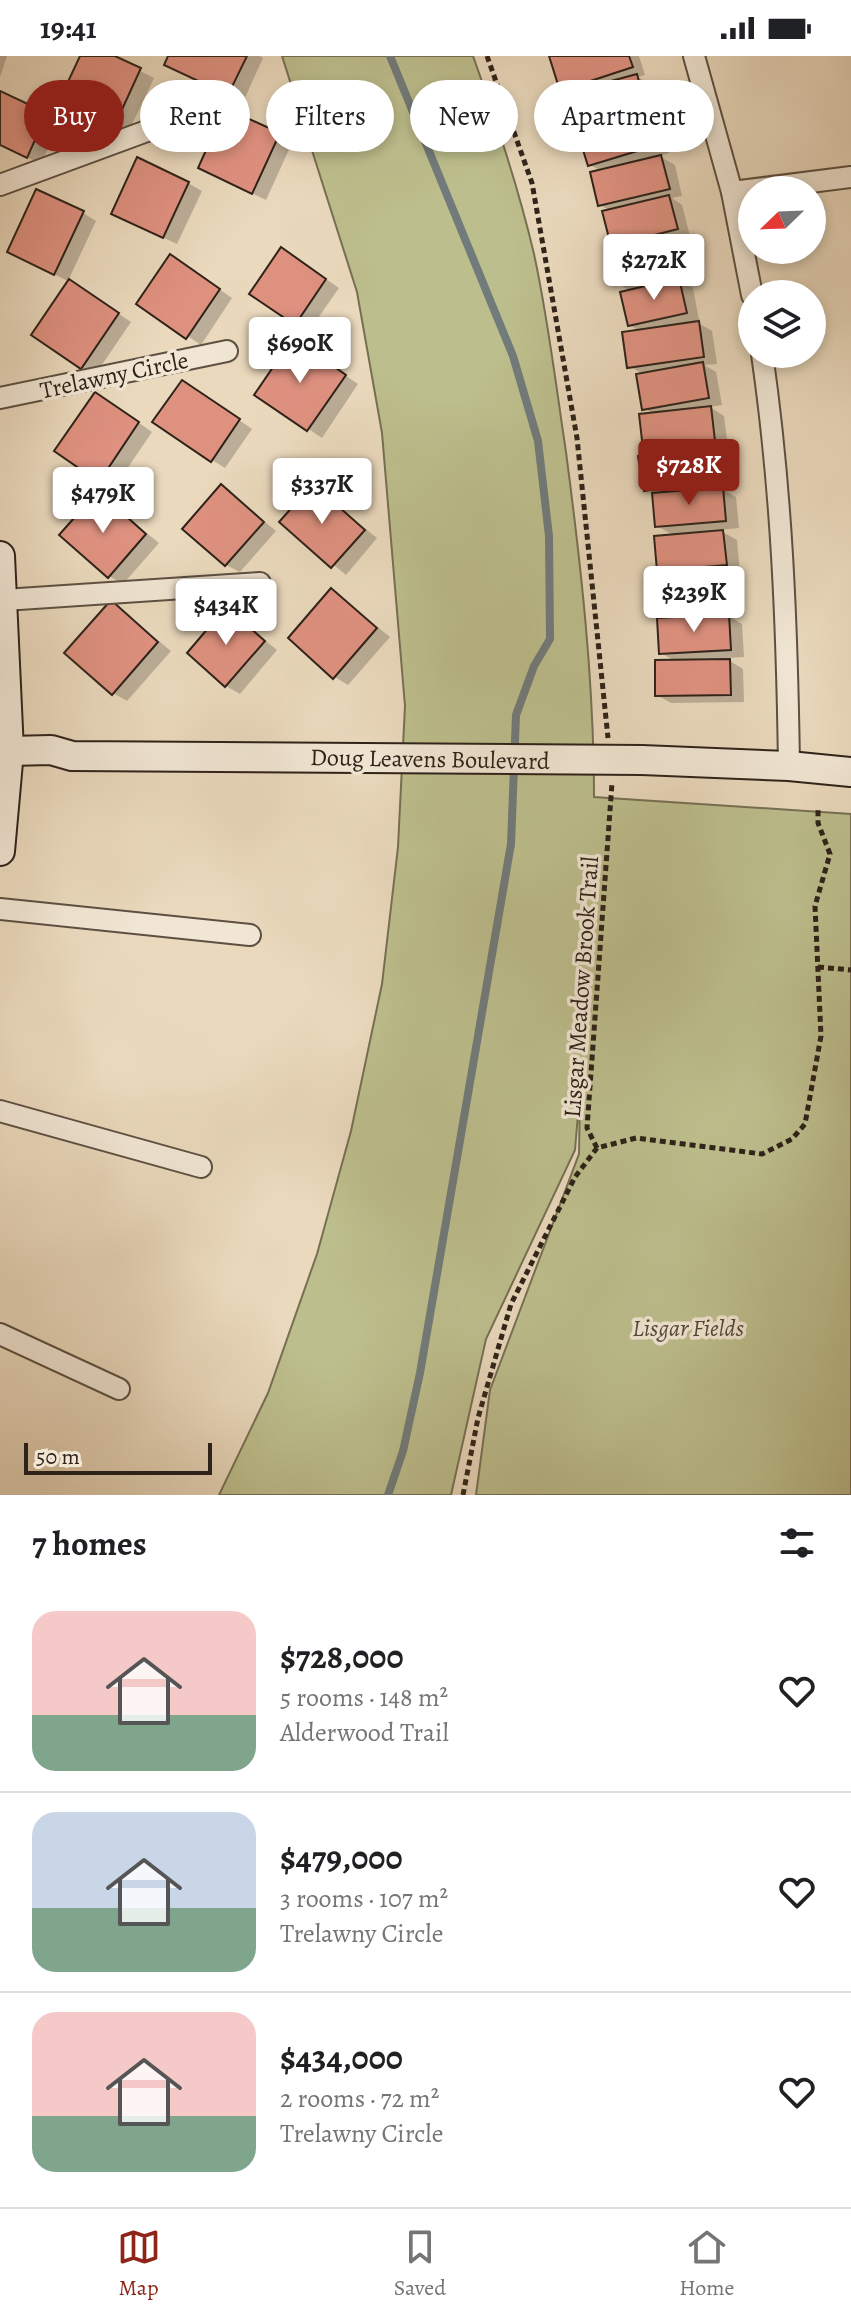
<!DOCTYPE html>
<meta charset="utf-8">
<style>
body{margin:0;font-family:Alegreya,serif;background:#f2f2f2;color:#202124;height:100vh;display:flex;flex-direction:column;font-size:30px;white-space:nowrap}
*{box-sizing:border-box;margin:0}
p{font-size:26px;color:#757577}
.icon{flex:none;width:44px;height:44px;fill:none;stroke:currentColor;stroke-width:2;stroke-linecap:round;stroke-linejoin:round}
.map{position:relative;height:1439px;overflow:hidden}
.side{display:flex;flex-direction:column;background:#fff;flex:1}
.side>*{flex:none}
.top-card{position:absolute;left:24px;top:24px;width:804px;height:72px;display:flex;gap:16px}
.needle{width:52px;rotate:247deg}
.controls{position:absolute;left:738px;top:120px;display:grid;gap:16px}
.controls a{display:grid;place-items:center;width:88px;height:88px;border-radius:50%;background:#fff;box-shadow:0 4px 12px #0003;font-size:40px}
.scale{position:absolute;left:24px;bottom:20px;width:188px;box-sizing:border-box;padding-left:8px;border:4px solid #2e2219;border-top:0;font-size:22px;line-height:28px;white-space:nowrap;color:#2e2219;-webkit-text-stroke:6px #f1e6d4;paint-order:stroke}
.price{position:absolute;translate:-50% -68px;padding:0 18px;border-radius:8px;background:#fff;color:#222;font-size:26px;line-height:52px;filter:drop-shadow(0 2px 4px #0008)}
.price::after{content:'';position:absolute;left:50%;top:48px;width:24px;height:18px;margin-left:-12px;background:inherit;clip-path:polygon(0 0,100% 0,50% 100%)}
.price.active{background:#8f2418;color:#fff}
ul{padding:0;list-style:none}
li{display:flex;align-items:center;gap:24px;height:200px;padding:0 32px}
li+li{border-top:2px solid #e0e0e0}
li span{display:grid;place-items:center;flex:none;width:224px;height:160px;border-radius:24px;color:#555}
li>.icon{margin-inline-start:auto}
span .icon{width:96px;height:96px;fill:#fffc;stroke-width:1}
li b{font-size:34px}
h2{display:flex;justify-content:space-between;align-items:center;height:96px;padding:0 32px;font-size:34px}
.chip{padding:0 28px;border-radius:36px;background:#fff;box-shadow:0 4px 12px #0003;font-size:28px;line-height:72px}
.chip.active{background:#8f2418;color:#fff}
.status{display:flex;justify-content:space-between;align-items:center;height:56px;padding:0 40px;background:#fff;direction:ltr}
.status svg{height:22px;fill:currentColor}
.dock{display:flex;justify-content:space-around;align-items:center;height:112px;border-top:2px solid #e0e0e0;background:#fff;font-size:22px;color:#757577}
.dock a{display:grid;justify-items:center;gap:4px}
.dock .active{color:#8f2418}
.map>svg:first-child{display:block}
</style>
<div class="status"><b>19:41</b><svg viewBox="0 0 49 12"><path d="M0 12V9h3v3zM5 12V6h3v6zM10 12V3h3v9zM15 12V0h3v12zM26 1h20v11H26zM47 4h2v5h-2z"/></svg></div>
<div class="map">
<svg width="851" height="1439" viewBox="0 0 851 1439">
<rect width="100%" height="100%" fill="#ead9bd"/>
<filter id="stains"><feTurbulence type="fractalNoise" baseFrequency=".0025" numOctaves="4"/><feColorMatrix values="0 0 0 0 .2 0 0 0 0 .09 0 0 0 0 .02 0 0 0 .5 -.17"/></filter>
<radialGradient id="worn" r=".72"><stop offset=".6" stop-color="#630" stop-opacity="0"/><stop offset="1" stop-color="#630" stop-opacity=".3"/></radialGradient>
<!-- green -->
<path fill="#bdbe8d" stroke="#767053" stroke-width="2" d="M282,0H473C496,65 518,130 534,198C548,262 556,330 566,396C581,510 594,625 594,741L851,758V1439H476L490,1334L579,1098L580,1034L575,1094L486,1283L451,1439H219L268,1337L317,1198L351,1075L382,928L398,791L405,650L382,377L357,236Z"/>
<!-- shadow -->
<g fill="#0003">
<polygon points="0,0 7,0 0,21"/>
<polygon points="82,0 110,0 154,22 128,77 75,52"/>
<polygon points="170,0 260,0 263,2 243,46 180,16"/>
<polygon points="554,0 639,0 645,19 638,21 650,28 659,59 651,62 660,67 669,97 659,100 675,109 682,140 672,142 682,149 690,180 677,184 693,193 699,224 683,227 693,232 699,264 695,265 712,275 717,308 704,309 716,316 722,349 710,351 724,360 728,392 721,392 731,398 736,429 720,432 736,441 739,472 719,474 737,484 740,516 721,518 740,528 741,560 730,561 742,568 744,601 725,602 743,613 744,646 671,647 657,639 677,606 661,597 676,563 661,555 675,523 659,514 675,480 657,470 654,438 646,433 658,399 645,391 654,358 644,352 643,318 629,310 640,275 629,269 631,235 618,228 624,195 613,188 611,155 600,149 602,115 590,109 592,76 581,69 573,39 562,33"/>
<polygon points="0,37 60,66 41,108 0,89"/>
<polygon points="279,79 292,87 266,144 214,119"/>
<polygon points="188,127 202,135 177,188 127,165"/>
<polygon points="83,157 96,165 68,225 23,203"/>
<polygon points="295,202 339,232 309,275 296,268"/>
<polygon points="184,209 232,242 201,289 139,248"/>
<polygon points="83,234 131,266 95,319 82,311"/>
<polygon points="307,293 358,328 322,382 257,339"/>
<polygon points="196,334 252,373 225,412 212,404"/>
<polygon points="109,346 152,376 114,432 100,424"/>
<polygon points="313,430 377,482 346,519 282,466"/>
<polygon points="222,431 276,475 240,516 226,509"/>
<polygon points="98,438 159,487 123,528 109,520"/>
<polygon points="332,534 390,581 348,629 335,621"/>
<polygon points="111,546 171,595 127,645 113,637"/>
<polygon points="227,554 277,594 240,638 226,630"/>
</g>
<g fill="none" stroke-linecap="round" stroke-linejoin="round">
<!-- stream -->
<polyline stroke="#717b7b" stroke-width="8" points="388,1439 403,1395 420,1317 511,788 516,659 534,610 550,583 549,480 538,385 513,300 390,0"/>
</g>
<!-- building -->
<g fill="#df9180" stroke="#2e2219" stroke-width="2">
<polygon points="80,0 115,0 141,12 114,71 59,45"/>
<polygon points="168,0 247,0 228,39 164,9"/>
<polygon points="549,0 629,0 633,11 560,35"/>
<polygon points="637,18 646,52 579,71 570,36"/>
<polygon points="0,35 47,57 27,102 0,89"/>
<polygon points="225,52 280,77 252,138 198,112"/>
<polygon points="647,57 657,89 588,110 578,78"/>
<polygon points="661,99 670,133 598,150 590,116"/>
<polygon points="137,101 189,126 163,182 111,158"/>
<polygon points="36,133 84,155 54,219 7,196"/>
<polygon points="669,139 678,173 611,190 602,155"/>
<polygon points="680,183 686,217 616,229 610,196"/>
<polygon points="281,191 326,223 295,269 249,238"/>
<polygon points="170,198 220,233 186,283 136,248"/>
<polygon points="679,222 687,257 628,270 620,236"/>
<polygon points="69,223 119,257 81,313 31,279"/>
<polygon points="699,265 704,301 627,312 622,276"/>
<polygon points="293,282 346,319 307,375 254,339"/>
<polygon points="703,306 709,342 642,354 636,318"/>
<polygon points="182,324 240,363 211,406 152,366"/>
<polygon points="95,336 139,366 99,426 54,395"/>
<polygon points="711,350 715,385 643,393 639,358"/>
<polygon points="718,388 723,422 644,435 638,400"/>
<polygon points="221,428 264,466 225,510 182,473"/>
<polygon points="313,428 365,474 331,512 279,466"/>
<polygon points="723,431 726,465 655,471 652,437"/>
<polygon points="98,435 146,478 108,522 59,479"/>
<polygon points="723,474 727,509 657,515 654,480"/>
<polygon points="726,518 728,553 659,556 658,522"/>
<polygon points="331,532 377,572 333,623 288,582"/>
<polygon points="111,544 158,586 112,639 64,597"/>
<polygon points="226,551 265,585 225,631 187,597"/>
<polygon points="729,558 731,594 659,598 657,562"/>
<polygon points="730,603 731,639 655,640 655,604"/>
</g>
<g fill="none" stroke-linecap="round" stroke-linejoin="round">
<!-- street casing -->
<g stroke="#5d5042" stroke-width="24">
<g id="street">
<polyline points="694,0 732,136 752,239"/>
<polyline points="0,129 163,69"/>
<polyline points="732,136 851,121"/>
<path d="M762,298C782,436 787,571 789,710"/>
<polyline points="0,342 227,295"/>
<polyline points="4,544 260,527"/>
<polyline points="0,853 250,879"/>
<polyline points="0,1055 201,1111"/>
<polyline points="0,1278 119,1333"/>
</g>
</g>
<!-- secondary casing -->
<g stroke="#2e2219" stroke-width="32">
<g id="secondary">
<polyline points="0,500 9,695 0,795"/>
<polyline points="9,695 51,694 72,700 642,704 789,710 851,716"/>
</g>
</g>
<!-- path -->
<g stroke="#2e2219" stroke-width="5" stroke-dasharray="6 4" stroke-linecap="butt">
<polyline points="487,0 532,127 577,382 608,682"/>
<polyline points="818,911 851,914"/>
<polyline points="597,1092 587,1072 612,727"/>
<polyline points="463,1439 478,1362 511,1248 575,1121 597,1092 636,1082 762,1098 792,1083 805,1068 821,980 815,850 830,798 818,767 818,752"/>
</g>
<!-- street -->
<use href="#street" stroke="#f1e6d4" stroke-width="20"/>
<!-- secondary -->
<use href="#secondary" stroke="#f1e6d4" stroke-width="28"/>
</g>
<g text-anchor="middle" stroke-width="7" stroke-linejoin="round" paint-order="stroke">
<!-- street labels -->
<g font-size="24" fill="#2e2219" stroke="#f1e6d4">
<text transform="translate(114 319) rotate(-12)" y="8">Trelawny Circle</text>
<text transform="translate(430 703) rotate(1)" y="8">Doug Leavens Boulevard</text>
<text transform="translate(581 931) rotate(-86)" y="8">Lisgar Meadow Brook Trail</text>
</g>
<!-- park labels -->
<g font-size="24" font-style="italic" fill="#524936" stroke="#f1e6d4">
<text x="688" y="1280">Lisgar Fields</text>
</g>
</g>
<rect width="100%" height="100%" filter="url(#stains)"/>
<rect width="100%" height="100%" fill="url(#worn)"/>
</svg>
<div class="controls">
<a><svg class="needle" viewBox="-14 -14 28 28"><path d="M0-13l5 13h-10z" fill="#e53935"/><path d="M0 13l5-13h-10z" fill="#757577"/></svg></a>
<a><svg class="icon" aria-label="layers" viewBox="0 0 24 24"><path d="M12 4l9 5-9 5-9-5zM3 14l9 5 9-5"/></svg></a>
</div>
<div class="scale">50 m</div>
<b class="price" style="left:654px;top:246px">$272K</b>
<b class="price" style="left:300px;top:329px">$690K</b>
<b class="price active" style="left:689px;top:451px">$728K</b>
<b class="price" style="left:322px;top:470px">$337K</b>
<b class="price" style="left:103px;top:479px">$479K</b>
<b class="price" style="left:694px;top:578px">$239K</b>
<b class="price" style="left:226px;top:591px">$434K</b>
<div class="top-card">
<a class="chip active">Buy</a>
<a class="chip">Rent</a>
<a class="chip">Filters</a>
<a class="chip">New</a>
<a class="chip">Apartment</a>
</div>
</div>
<section class="side">
<h2>7 homes<svg class="icon" aria-label="filters" viewBox="0 0 24 24"><path d="M4 7h16M4 17h16"/><circle cx="9" cy="7" r="2"/><circle cx="15" cy="17" r="2"/></svg></h2>
<ul>
<li><span style="background:linear-gradient(#f6c9c9 65%,#7fa58c 0)"><svg class="icon" aria-label="home" viewBox="0 0 24 24"><path d="M3 11l9-7 9 7M6 9v11h12V9"/></svg></span><div><b>$728,000</b><p>5 rooms · 148 m²</p><p>Alderwood Trail</p></div><svg class="icon" aria-label="heart" viewBox="0 0 24 24"><path d="M12 20l-8-8c-3-5 5-10 8-4 3-6 11-1 8 4z"/></svg></li>
<li><span style="background:linear-gradient(#c9d6e8 60%,#7fa58c 0)"><svg class="icon" aria-label="home" viewBox="0 0 24 24"><path d="M3 11l9-7 9 7M6 9v11h12V9"/></svg></span><div><b>$479,000</b><p>3 rooms · 107 m²</p><p>Trelawny Circle</p></div><svg class="icon" aria-label="heart" viewBox="0 0 24 24"><path d="M12 20l-8-8c-3-5 5-10 8-4 3-6 11-1 8 4z"/></svg></li>
<li><span style="background:linear-gradient(#f6c9c9 65%,#7fa58c 0)"><svg class="icon" aria-label="home" viewBox="0 0 24 24"><path d="M3 11l9-7 9 7M6 9v11h12V9"/></svg></span><div><b>$434,000</b><p>2 rooms · 72 m²</p><p>Trelawny Circle</p></div><svg class="icon" aria-label="heart" viewBox="0 0 24 24"><path d="M12 20l-8-8c-3-5 5-10 8-4 3-6 11-1 8 4z"/></svg></li>
</ul>
</section>
<nav class="dock">
<a class="active"><svg class="icon" aria-label="map" viewBox="0 0 24 24"><path d="M3 6l6-2 6 2 6-2v14l-6 2-6-2-6 2zM9 4v14M15 6v14"/></svg>Map</a>
<a><svg class="icon" aria-label="saved" viewBox="0 0 24 24"><path d="M7 4h10v16l-5-4-5 4z"/></svg>Saved</a>
<a><svg class="icon" aria-label="home" viewBox="0 0 24 24"><path d="M3 11l9-7 9 7M6 9v11h12V9"/></svg>Home</a>
</nav>
